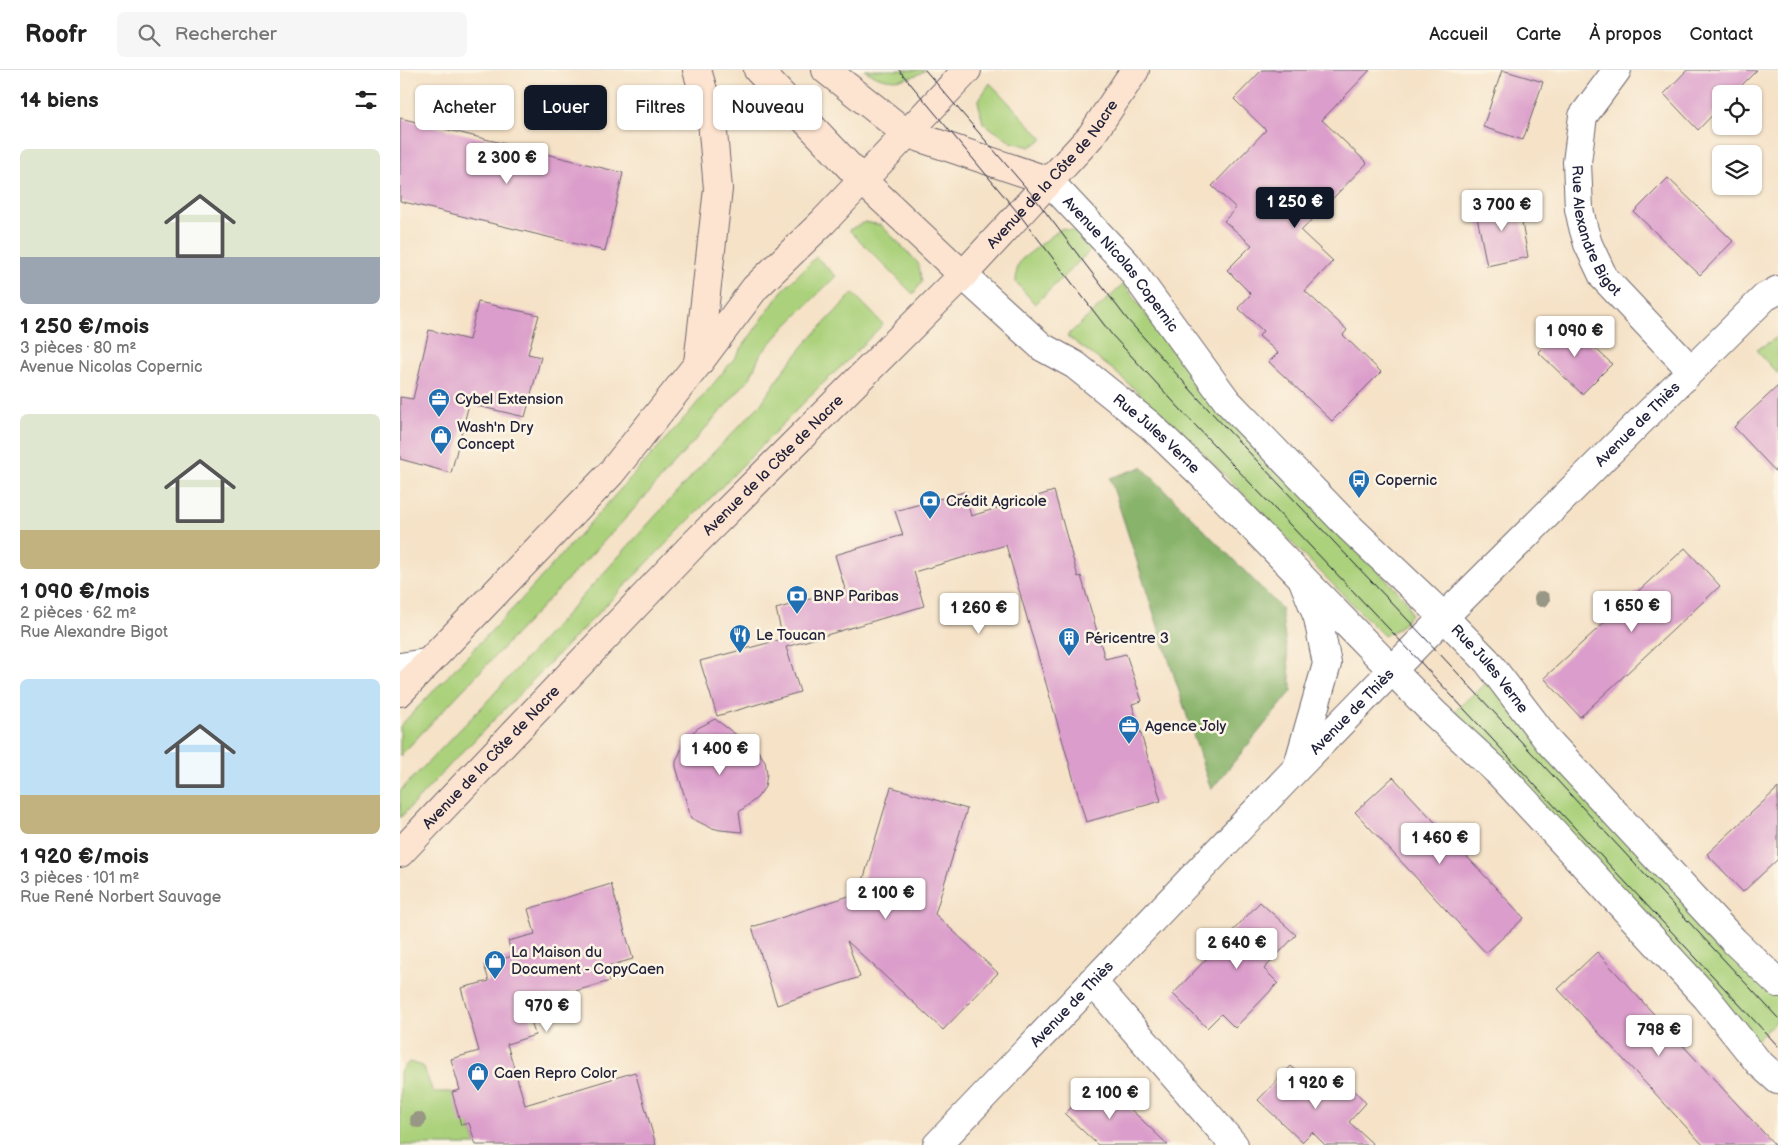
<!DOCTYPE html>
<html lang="fr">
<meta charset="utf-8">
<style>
body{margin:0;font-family:"Balsamiq Sans",sans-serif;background:#f6f6f6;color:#222;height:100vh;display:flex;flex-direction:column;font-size:19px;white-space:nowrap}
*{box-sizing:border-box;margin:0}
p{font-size:16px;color:#767676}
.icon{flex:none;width:28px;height:28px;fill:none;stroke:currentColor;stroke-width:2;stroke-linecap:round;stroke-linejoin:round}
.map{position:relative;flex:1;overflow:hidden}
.details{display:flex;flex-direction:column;background:#fff;width:400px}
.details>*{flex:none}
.top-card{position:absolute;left:15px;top:15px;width:475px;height:45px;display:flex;gap:10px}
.controls{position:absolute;left:1312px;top:15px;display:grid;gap:10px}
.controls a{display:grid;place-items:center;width:50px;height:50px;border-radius:8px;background:#fff;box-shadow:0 1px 4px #0004;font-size:25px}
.price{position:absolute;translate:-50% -42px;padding:0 11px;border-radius:5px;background:#fff;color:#222;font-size:16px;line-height:32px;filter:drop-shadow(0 1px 2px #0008)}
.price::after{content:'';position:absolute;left:50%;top:30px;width:15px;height:11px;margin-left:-8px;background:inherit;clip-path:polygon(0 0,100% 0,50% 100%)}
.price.on{background:#111827;color:#fff}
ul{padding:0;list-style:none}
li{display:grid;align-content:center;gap:10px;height:265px;padding:0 20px}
li span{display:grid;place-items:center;height:155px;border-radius:8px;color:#555}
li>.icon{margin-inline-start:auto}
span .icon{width:90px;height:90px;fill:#fffc;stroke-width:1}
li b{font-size:21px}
h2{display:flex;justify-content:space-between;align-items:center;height:60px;padding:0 20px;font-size:21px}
.chip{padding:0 18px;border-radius:8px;background:#fff;box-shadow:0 1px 4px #0004;font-size:18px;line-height:45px}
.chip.on{background:#111827;color:#fff}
header{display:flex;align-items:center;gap:30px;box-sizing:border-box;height:70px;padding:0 25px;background:#fff;border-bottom:1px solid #e0e0e0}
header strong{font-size:24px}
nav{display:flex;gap:28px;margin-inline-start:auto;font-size:18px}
.search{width:350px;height:45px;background:#f6f6f6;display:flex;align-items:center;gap:12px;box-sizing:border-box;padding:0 18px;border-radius:8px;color:#767676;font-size:19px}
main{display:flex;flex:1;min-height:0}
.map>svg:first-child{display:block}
</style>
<header>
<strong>Roofr</strong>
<div class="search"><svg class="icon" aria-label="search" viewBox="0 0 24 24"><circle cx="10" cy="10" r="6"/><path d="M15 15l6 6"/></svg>Rechercher</div>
<nav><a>Accueil</a><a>Carte</a><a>À propos</a><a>Contact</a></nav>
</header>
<main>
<section class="details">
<h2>14 biens<svg class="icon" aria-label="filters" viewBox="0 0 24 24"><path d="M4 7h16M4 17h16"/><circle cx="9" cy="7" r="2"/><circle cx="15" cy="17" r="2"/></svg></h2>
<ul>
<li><span style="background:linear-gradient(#dfe7d0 70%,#9aa5b1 0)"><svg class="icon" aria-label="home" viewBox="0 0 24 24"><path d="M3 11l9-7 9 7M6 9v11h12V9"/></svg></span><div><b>1 250 €/mois</b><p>3 pièces · 80 m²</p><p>Avenue Nicolas Copernic</p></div></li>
<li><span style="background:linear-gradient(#dfe7d0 75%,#c2b280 0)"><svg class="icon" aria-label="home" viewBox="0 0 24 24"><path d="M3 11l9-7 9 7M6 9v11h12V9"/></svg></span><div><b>1 090 €/mois</b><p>2 pièces · 62 m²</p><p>Rue Alexandre Bigot</p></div></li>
<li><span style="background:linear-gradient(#bfe0f5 75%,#c2b280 0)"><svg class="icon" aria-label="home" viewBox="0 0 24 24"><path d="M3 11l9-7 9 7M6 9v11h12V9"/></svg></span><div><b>1 920 €/mois</b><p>3 pièces · 101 m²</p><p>Rue René Norbert Sauvage</p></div></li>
</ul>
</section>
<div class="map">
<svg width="1378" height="1075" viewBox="0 0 1378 1075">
<rect width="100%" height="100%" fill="#fcf5e5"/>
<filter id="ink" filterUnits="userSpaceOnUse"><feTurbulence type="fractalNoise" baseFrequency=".02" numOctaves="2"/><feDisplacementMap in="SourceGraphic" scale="10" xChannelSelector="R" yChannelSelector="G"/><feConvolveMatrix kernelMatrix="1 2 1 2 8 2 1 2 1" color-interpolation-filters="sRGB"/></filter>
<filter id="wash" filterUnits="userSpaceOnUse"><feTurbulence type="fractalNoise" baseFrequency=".0096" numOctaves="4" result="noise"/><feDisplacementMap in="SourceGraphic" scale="20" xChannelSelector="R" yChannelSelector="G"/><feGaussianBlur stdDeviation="1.12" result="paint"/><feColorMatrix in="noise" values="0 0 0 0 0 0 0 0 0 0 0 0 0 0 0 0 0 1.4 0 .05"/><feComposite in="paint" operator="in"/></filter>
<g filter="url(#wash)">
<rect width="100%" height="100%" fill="#f5e2c7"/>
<!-- green -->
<g fill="#abd17b" stroke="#667a5b">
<path d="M464,0H526C505,13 485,13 464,0Z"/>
<polygon points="590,13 643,69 630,77 611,72 583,53 578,31"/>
<polygon points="465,152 481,155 518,193 522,212 513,224 449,160"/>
<polygon points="662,158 677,162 693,178 635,234 616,212 617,197 622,189"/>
<polygon points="416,187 436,206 384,258 360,285 350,308 226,448 0,686 0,656 120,531 288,344 334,289 382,221"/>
<polygon points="724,214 767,274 812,329 1006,530 1011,544 999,558 984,566 780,360 712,299 667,266"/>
<polygon points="453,223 483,254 446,292 419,317 49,696 0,748 0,721 81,638 310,386 361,334 383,301 405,274"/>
<polygon points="1378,267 1378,304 1356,280"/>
<polygon points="1090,609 1378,921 1378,949 1352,975 1049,646"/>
<polygon points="9,992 23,996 33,1022 52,1022 69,1053 76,1075 0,1075 0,1001"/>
</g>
<!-- forest -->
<polygon fill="#88b36b" stroke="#556a53" points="742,397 881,538 892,621 811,720 710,408"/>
<g id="blocks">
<!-- building -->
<g fill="#db9dcb">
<polygon points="862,0 970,0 922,50 967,93 901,161 933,191 905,221 947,260 943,265 981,302 932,351 869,292 878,283 859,266 863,261 838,238 851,224 827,200 852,175 824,151 836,138 812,116 866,60 834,29"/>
<polygon points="1102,0 1143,12 1123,70 1083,57"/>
<polygon points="1287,0 1357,0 1333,24 1321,24 1321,36 1298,60 1264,24"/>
<polygon points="0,48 223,103 205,181 0,131"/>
<polygon points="1268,108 1333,171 1300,205 1234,142"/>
<polygon points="1118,130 1128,187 1087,196 1075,137"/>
<polygon points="78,232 139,245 128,284 141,287 125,347 69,334 51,403 0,389 0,327 13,329 29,260 69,270"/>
<polygon points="1167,252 1212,294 1182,324 1138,282"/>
<polygon points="1378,316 1378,404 1334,357"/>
<polygon points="654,421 678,507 681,506 705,589 726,584 742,631 732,634 761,731 686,752 606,475 514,502 524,536 386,577 400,622 317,646 300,591 383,569 376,539 445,519 435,485 503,465 495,441 564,422 571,446"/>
<polygon points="1285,478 1320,516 1180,647 1144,608"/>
<polygon points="315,649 358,681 365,691 367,704 365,717 357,728 339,742 342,762 320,760 309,757 291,748 276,697 276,692 283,675 289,665 298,658"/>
<polygon points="993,707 1124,848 1086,883 955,742"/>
<polygon points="491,717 567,739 535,844 598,903 543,960 447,871 460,907 377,935 352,857 452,825 462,814"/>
<polygon points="1378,718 1378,789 1343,822 1307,784"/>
<polygon points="211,814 233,889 205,897 210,911 127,935 135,965 107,974 125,1035 235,1002 256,1075 76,1075 69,1053 61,1055 52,1022 60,1020 51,989 79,981 61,918 89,911 84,895 112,886 108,871 135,864 128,839"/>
<polygon points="860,832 896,865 864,899 878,913 835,958 821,944 807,958 773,924"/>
<polygon points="1197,882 1263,954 1375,1075 1303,1075 1224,990 1158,919"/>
<polygon points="891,996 923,1026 940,1008 954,1020 966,1033 949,1052 974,1075 925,1075 912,1062 902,1072 858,1030"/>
<polygon points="698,1009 741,1049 768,1075 698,1075 665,1044"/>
</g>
</g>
</g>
<g filter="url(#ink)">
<use href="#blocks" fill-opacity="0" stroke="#6c656c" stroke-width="1"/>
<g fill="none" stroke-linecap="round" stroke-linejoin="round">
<!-- service casing -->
<g stroke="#6c656c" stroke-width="26">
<polyline id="service" points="0,595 31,590"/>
</g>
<!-- minor casing -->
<g stroke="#6c656c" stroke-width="30">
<g id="minor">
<path id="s1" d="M1217,0L1183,46L1177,92L1179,139L1183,157L1188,174L1204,208L1291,300"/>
<polyline points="898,695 927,594 918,548 902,508"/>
<polyline points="692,911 834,1075"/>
<path id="s2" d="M537,1075L897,698L1044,547L1365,227L1378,220"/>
</g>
</g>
<!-- tertiary casing -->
<g stroke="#6c656c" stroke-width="30">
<g id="tertiary">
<path id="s3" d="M649,111L727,194L827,331L947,455L1044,547L1087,591L1149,672L1334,871L1378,913"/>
<path id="s4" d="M563,205L642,277L675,295L751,356L800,403L1034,643L1100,704L1306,927L1358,992L1378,1010"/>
</g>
</g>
<!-- secondary casing -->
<g stroke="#6c656c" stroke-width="30">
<g id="secondary">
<polyline points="297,0 312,51 318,119 298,293"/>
<polyline points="358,0 463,111 563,205"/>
<polyline points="426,0 506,63 649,111"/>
<polyline points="0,622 211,403 297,295 355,218 423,152 567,0"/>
<path id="s5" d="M0,783L289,479L563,205L691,66L735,0"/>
</g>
</g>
<!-- service -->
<use href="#service" stroke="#fff" stroke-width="24"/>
<!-- minor -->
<use href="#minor" stroke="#fff" stroke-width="28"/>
<!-- tertiary -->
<use href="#tertiary" stroke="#fff" stroke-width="28"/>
<!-- secondary -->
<use href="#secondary" stroke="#fde4d1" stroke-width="28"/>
<!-- tram -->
<g stroke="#22223b" stroke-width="1">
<polyline points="499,0 619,144 712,265 794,354 1011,582 1378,976"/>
<polyline points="525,0 634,127 727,249 808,339 1025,568 1378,948"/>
</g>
</g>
<!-- trees -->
<g fill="#989684">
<circle cx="1142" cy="529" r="8"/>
<circle cx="18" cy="1050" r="8"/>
</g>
</g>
<!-- icons -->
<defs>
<g id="office-pin" transform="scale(1.125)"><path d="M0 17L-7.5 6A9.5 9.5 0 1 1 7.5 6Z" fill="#1f6fb2" stroke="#fcf5e5"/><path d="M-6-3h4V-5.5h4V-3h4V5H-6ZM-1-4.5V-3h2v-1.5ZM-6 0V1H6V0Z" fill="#fff"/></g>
<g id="shop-pin" transform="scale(1.125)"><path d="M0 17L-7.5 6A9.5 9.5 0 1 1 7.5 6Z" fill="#1f6fb2" stroke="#fcf5e5"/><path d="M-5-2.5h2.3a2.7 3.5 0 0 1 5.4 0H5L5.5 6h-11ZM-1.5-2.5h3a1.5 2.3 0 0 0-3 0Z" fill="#fff"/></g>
<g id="bus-pin" transform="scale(1.125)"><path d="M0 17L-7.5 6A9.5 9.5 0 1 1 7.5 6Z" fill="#1f6fb2" stroke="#fcf5e5"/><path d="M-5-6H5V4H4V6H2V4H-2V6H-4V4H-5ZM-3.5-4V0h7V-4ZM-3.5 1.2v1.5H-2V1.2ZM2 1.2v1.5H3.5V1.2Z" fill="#fff"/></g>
<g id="bank-pin" transform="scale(1.125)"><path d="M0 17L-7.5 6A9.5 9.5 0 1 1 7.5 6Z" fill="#1f6fb2" stroke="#fcf5e5"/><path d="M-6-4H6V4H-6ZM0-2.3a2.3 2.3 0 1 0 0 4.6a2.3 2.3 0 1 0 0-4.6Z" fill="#fff"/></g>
<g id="restaurant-pin" transform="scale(1.125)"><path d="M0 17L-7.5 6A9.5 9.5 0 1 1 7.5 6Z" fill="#1f6fb2" stroke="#fcf5e5"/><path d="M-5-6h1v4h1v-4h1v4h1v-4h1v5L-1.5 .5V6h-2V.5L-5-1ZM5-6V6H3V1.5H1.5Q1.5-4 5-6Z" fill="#fff"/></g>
<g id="building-pin" transform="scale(1.125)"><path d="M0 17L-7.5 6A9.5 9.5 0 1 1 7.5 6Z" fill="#1f6fb2" stroke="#fcf5e5"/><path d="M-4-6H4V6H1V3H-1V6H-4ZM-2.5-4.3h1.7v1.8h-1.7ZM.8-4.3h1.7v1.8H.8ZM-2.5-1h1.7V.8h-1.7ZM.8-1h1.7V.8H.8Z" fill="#fff"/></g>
</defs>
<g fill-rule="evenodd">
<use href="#office-pin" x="39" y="329"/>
<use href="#shop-pin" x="41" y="366"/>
<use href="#bus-pin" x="959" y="410"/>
<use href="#bank-pin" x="530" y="431"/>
<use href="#bank-pin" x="397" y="526"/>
<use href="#restaurant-pin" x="340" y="565"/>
<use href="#building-pin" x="669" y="568"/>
<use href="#office-pin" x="729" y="656"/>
<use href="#shop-pin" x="95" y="891"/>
<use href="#shop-pin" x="78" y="1003"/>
</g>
<g text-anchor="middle" stroke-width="5" stroke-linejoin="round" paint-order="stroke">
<!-- street labels -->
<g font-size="15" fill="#22223b" stroke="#fcf5e5">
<text dy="5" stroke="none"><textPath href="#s5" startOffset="942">Avenue de la Côte de Nacre</textPath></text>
<text dy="5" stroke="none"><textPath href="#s1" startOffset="176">Rue Alexandre Bigot</textPath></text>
<text dy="5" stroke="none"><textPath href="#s3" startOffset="110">Avenue Nicolas Copernic</textPath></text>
<text dy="5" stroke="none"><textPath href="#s2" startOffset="1005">Avenue de Thiès</textPath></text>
<text dy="5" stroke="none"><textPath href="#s4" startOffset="251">Rue Jules Verne</textPath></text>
<text dy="5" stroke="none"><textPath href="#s5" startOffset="538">Avenue de la Côte de Nacre</textPath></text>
<text dy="5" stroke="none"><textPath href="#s3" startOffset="659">Rue Jules Verne</textPath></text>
<text dy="5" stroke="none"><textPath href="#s2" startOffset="600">Avenue de Thiès</textPath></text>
<text dy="5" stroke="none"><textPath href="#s5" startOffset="132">Avenue de la Côte de Nacre</textPath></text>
<text dy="5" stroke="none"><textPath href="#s2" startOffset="195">Avenue de Thiès</textPath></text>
</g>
<!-- poi labels -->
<g font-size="15" fill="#22223b" stroke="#fcf5e5" text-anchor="start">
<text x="55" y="334">Cybel Extension</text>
<text x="57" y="362">Wash'n Dry<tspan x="57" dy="17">Concept</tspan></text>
<text x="975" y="415">Copernic</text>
<text x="546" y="436">Crédit Agricole</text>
<text x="413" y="531">BNP Paribas</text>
<text x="356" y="570">Le Toucan</text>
<text x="685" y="573">Péricentre 3</text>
<text x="745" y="661">Agence Joly</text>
<text x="111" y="887">La Maison du<tspan x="111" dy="17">Document - CopyCaen</tspan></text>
<text x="94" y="1008">Caen Repro Color</text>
</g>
</g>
</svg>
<div class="controls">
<a><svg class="icon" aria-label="locate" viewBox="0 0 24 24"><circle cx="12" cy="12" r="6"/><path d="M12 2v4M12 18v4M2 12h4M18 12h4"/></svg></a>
<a><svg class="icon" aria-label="layers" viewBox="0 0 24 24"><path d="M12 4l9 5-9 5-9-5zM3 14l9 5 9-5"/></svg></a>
</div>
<b class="price" style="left:107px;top:115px">2 300 €</b>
<b class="price on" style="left:895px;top:159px">1 250 €</b>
<b class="price" style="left:1102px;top:162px">3 700 €</b>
<b class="price" style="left:1175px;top:288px">1 090 €</b>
<b class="price" style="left:1232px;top:563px">1 650 €</b>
<b class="price" style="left:579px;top:565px">1 260 €</b>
<b class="price" style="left:320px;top:706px">1 400 €</b>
<b class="price" style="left:1040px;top:795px">1 460 €</b>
<b class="price" style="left:486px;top:850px">2 100 €</b>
<b class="price" style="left:837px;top:900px">2 640 €</b>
<b class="price" style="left:147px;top:963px">970 €</b>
<b class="price" style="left:1259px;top:987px">798 €</b>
<b class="price" style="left:916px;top:1040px">1 920 €</b>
<b class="price" style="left:710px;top:1050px">2 100 €</b>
<div class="top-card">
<a class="chip">Acheter</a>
<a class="chip on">Louer</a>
<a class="chip">Filtres</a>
<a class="chip">Nouveau</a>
</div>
</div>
</main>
